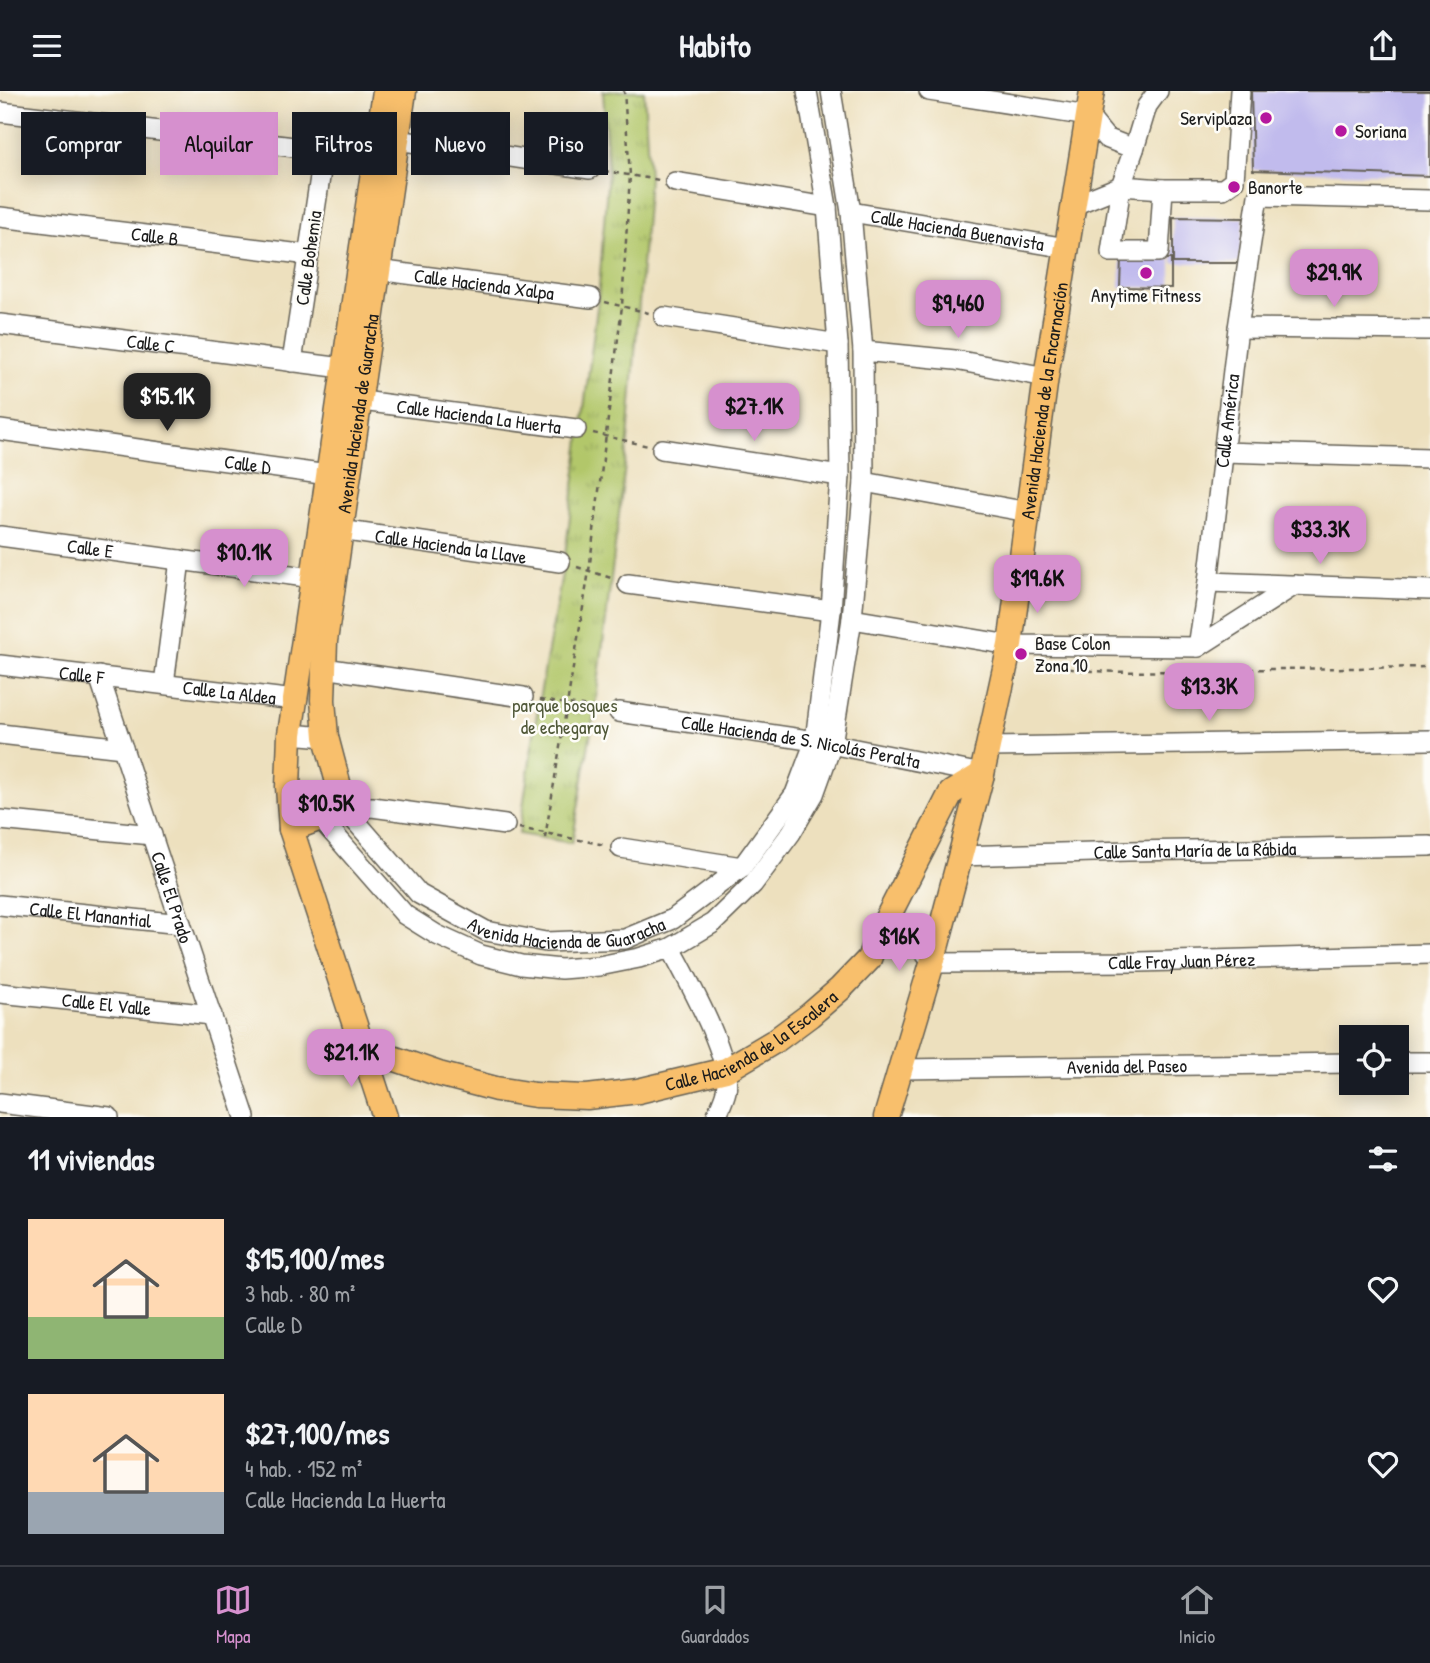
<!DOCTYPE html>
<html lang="es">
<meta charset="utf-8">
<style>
body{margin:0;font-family:"Patrick Hand",sans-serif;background:#20242c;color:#f1f3f6;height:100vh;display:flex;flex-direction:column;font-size:26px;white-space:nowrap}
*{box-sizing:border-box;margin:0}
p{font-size:23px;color:#9ea1a6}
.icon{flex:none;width:38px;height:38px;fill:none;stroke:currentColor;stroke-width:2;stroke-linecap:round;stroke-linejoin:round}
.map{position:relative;height:1026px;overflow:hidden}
.panel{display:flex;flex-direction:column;background:#171b24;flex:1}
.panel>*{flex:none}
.banner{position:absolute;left:21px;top:21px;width:700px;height:63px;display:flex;gap:14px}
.fabs{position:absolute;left:1339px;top:934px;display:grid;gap:14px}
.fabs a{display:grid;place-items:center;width:70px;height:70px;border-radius:0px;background:#171b24;box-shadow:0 4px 18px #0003;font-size:35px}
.price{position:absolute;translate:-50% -60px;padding:0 16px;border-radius:14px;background:#d690ce;color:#111;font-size:23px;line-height:46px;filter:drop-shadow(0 2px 4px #0008)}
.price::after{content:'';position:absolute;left:50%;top:42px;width:21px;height:16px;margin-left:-10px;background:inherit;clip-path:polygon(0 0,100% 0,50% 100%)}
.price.current{background:#222;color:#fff}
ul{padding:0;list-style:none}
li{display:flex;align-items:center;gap:21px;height:175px;padding:0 28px}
li span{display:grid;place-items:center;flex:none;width:196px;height:140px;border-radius:0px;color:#555}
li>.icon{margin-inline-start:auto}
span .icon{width:84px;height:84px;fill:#fffc;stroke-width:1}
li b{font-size:30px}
h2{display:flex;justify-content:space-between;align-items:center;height:84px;padding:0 28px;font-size:30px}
.tag{padding:0 24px;border-radius:0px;background:#171b24;box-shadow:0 4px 18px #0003;font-size:24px;line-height:63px}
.tag.current{background:#d690ce;color:#111}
header{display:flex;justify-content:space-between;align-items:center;height:91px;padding:0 28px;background:#171b24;font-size:32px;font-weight:700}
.menu{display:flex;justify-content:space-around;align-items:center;height:98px;border-top:2px solid #363941;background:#171b24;font-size:19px;color:#9ea1a6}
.menu a{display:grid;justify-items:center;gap:4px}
.menu .current{color:#d690ce}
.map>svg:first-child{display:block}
</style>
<header><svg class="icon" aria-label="menu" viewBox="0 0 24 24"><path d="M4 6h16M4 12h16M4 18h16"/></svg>Habito<svg class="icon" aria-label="share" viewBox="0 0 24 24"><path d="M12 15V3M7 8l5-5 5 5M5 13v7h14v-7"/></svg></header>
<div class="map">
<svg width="1430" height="1026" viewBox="0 0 1430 1026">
<defs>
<pattern id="grass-tufts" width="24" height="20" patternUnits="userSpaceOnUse" patternTransform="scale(1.75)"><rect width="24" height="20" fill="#b2c76b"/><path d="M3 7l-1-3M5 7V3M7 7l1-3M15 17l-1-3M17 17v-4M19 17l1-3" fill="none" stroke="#98aa5c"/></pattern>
</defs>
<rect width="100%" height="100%" fill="#fdfcf7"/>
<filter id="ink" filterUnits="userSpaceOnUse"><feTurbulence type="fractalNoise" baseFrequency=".0143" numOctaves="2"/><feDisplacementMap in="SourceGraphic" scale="14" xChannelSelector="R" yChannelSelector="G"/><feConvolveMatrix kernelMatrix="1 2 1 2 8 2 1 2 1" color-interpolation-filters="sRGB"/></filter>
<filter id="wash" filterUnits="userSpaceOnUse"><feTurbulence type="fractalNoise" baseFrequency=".00686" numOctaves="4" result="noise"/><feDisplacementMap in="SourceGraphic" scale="28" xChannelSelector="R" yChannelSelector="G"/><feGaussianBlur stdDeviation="1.57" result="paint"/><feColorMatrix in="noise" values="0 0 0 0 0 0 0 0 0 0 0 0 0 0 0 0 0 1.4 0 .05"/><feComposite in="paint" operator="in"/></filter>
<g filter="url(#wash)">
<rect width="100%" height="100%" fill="#ede0be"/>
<!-- grass -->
<polygon fill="url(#grass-tufts)" stroke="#677244" stroke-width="2" points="603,0 644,0 649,87 628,350 595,617 572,752 519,743 539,609 564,472 598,209 608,81"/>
<g id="blocks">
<!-- building -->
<g fill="#c1bbed">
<polygon points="1251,0 1430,0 1430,85 1253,79"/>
<polygon points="1173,126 1244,127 1239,172 1173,172"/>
<polygon points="1121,167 1171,168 1171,197 1120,196"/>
</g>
</g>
</g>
<g filter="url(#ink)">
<use href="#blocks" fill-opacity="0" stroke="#656155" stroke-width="2"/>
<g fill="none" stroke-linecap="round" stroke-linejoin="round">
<!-- minor casing -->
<g stroke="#656155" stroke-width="22">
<g id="minor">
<polyline points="929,0 1088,25 1106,47 1134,58"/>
<polyline points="1158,0 1147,15 1134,58 1121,95 1111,161 1159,161 1163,98"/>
<polyline points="0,21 311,58 319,63 322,73 292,271"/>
<polyline points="384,47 590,78"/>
<polyline points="675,91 827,116"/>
<polyline points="1074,114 1121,95 1163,98 1223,98 1234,90 1240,0"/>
<path id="s1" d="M851,121L1067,157"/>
<path id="s2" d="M0,126L309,164"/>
<path id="s3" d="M377,179L591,207"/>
<polyline points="664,226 838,253"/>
<path id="s4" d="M0,233L343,277"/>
<polyline points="1238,237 1430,239"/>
<polyline points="863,260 955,269 1046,286"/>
<path id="s5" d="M347,308L576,338"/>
<path id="s6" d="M0,339L328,384"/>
<polyline points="662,358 840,385"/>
<polyline points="1223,361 1430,367"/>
<polyline points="864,391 1028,421"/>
<path id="s7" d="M340,439L560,471"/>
<path id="s8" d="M0,445L313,487"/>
<polyline points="1208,491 1430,499"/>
<polyline points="628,493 831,520"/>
<polyline points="852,528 1010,554 1198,556 1295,494"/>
<path id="s9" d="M1198,556L1208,491L1238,237L1258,105L1430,109"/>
<path id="s10" d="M0,574L295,609"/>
<polyline points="324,577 523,606"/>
<path id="s11" d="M99,585L245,1026"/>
<polyline points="164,593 180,469"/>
<path id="s12" d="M619,621L815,650L982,683"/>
<polyline points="0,643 123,657"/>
<polyline points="290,643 326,646"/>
<polyline points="988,656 1430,649"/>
<path id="s13" d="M345,718L419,803L486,840L546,851L625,848L673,828L742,776L795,703L815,650L831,520L840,385L838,253L827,116L807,0"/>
<polyline points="345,718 372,716 505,734"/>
<polyline points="320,727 405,824 437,844 481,864 521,874 561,878 599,875 639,867 671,857 713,832 753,793 791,742 814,703 832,653 852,528 864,391 863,260 851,121 831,0"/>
<polyline points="0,729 152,744"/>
<polyline points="621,757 742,776"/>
<path id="s14" d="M959,765L1128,760L1430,755"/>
<path id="s15" d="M0,814L181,833"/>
<path id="s16" d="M875,851C900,843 920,848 932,872L1139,871L1430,863"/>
<path d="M671,857C687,888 733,968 726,1000C724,1009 719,1018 716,1026"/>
<path id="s17" d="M0,902L212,924"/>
<polyline points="1396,971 1430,971"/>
<path id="s18" d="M901,978L1351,972"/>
<polyline points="0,1012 109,1026"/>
</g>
</g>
<!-- major casing -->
<g stroke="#656155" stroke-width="27">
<g id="major">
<path id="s19" d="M291,738L345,718L326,646L323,609L325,550L404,0"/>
<path id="s20" d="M361,956L439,983L496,998L535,1004L587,1006L638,1000L726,979L775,950L810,924L840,898L869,868L875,851L951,702L982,683"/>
<polyline points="385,1026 291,738 288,696 290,643 385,0"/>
<path id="s21" d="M886,1026L932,872L982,683L1010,554L1046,286L1092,0"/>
</g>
</g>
<!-- path -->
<g stroke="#656155" stroke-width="2.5" stroke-dasharray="5 5" stroke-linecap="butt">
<polyline points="604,80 659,89"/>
<polyline points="605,211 649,222"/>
<polyline points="593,342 648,355"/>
<polyline points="577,476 614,488"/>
<path d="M1050,572C1070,585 1170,580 1199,579C1276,578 1353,577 1430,576"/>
<polyline points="540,609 602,618"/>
<polyline points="519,737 605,754"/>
<polyline points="545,747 589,480 622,215 630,84 624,0"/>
</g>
<!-- minor -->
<use href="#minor" stroke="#fff" stroke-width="19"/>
<!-- major -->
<use href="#major" stroke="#f8bf6c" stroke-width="24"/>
</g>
</g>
<!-- markers -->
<g fill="#b5179e" stroke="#fdfcf7" stroke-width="2.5">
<circle cx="1266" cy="27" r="7"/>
<circle cx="1341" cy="40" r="7"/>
<circle cx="1234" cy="96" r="7"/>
<circle cx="1146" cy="182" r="7"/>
<circle cx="1021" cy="563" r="7"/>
</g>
<g text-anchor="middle" stroke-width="5" stroke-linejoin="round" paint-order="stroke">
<!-- poi labels -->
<g font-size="19" fill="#1c1c1c" stroke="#fdfcf7" text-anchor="start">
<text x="1252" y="34" text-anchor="end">Serviplaza</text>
<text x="1355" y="47">Soriana</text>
<text x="1248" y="103">Banorte</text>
<text x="1146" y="211" text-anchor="middle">Anytime Fitness</text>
<text x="1035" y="559">Base Colon<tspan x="1035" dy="22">Zona 10</tspan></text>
</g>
<!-- street labels -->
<g font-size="19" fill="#1c1c1c" stroke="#fdfcf7">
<text dy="7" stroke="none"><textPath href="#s1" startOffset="108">Calle Hacienda Buenavista</textPath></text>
<text dy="7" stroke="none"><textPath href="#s2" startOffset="156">Calle B</textPath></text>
<text transform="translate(308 167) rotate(-82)" y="7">Calle Bohemia</text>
<text dy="7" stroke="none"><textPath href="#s3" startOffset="108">Calle Hacienda Xalpa</textPath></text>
<text dy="7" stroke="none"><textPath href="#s4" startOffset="152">Calle C</textPath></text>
<text dy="7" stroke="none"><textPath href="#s21" startOffset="735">Avenida Hacienda de la Encarnación</textPath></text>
<text dy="7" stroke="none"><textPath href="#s19" startOffset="458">Avenida Hacienda de Guaracha</textPath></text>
<text dy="7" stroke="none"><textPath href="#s5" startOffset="133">Calle Hacienda La Huerta</textPath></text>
<text dy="7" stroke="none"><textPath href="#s9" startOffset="228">Calle América</textPath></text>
<text dy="7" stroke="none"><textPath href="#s6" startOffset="250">Calle D</textPath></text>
<text dy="7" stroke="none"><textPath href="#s7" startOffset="112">Calle Hacienda la Llave</textPath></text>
<text dy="7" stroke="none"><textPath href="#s8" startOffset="91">Calle E</textPath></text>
<text dy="7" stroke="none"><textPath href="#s10" startOffset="82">Calle F</textPath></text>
<text dy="7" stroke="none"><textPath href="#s10" startOffset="231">Calle La Aldea</textPath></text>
<text dy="7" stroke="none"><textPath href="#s12" startOffset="184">Calle Hacienda de S. Nicolás Peralta</textPath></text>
<text dy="7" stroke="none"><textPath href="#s14" startOffset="236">Calle Santa María de la Rábida</textPath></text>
<text dy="7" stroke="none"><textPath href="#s11" startOffset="233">Calle El Prado</textPath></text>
<text dy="7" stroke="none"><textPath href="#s15" startOffset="91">Calle El Manantial</textPath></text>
<text dy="7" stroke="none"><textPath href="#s13" startOffset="271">Avenida Hacienda de Guaracha</textPath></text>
<text dy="7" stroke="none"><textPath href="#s16" startOffset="317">Calle Fray Juan Pérez</textPath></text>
<text dy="7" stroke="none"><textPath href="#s17" startOffset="107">Calle El Valle</textPath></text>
<text dy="7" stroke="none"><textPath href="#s20" startOffset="410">Calle Hacienda de la Escalera</textPath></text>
<text dy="7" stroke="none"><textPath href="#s18" startOffset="226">Avenida del Paseo</textPath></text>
</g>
<!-- park labels -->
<g font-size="19" fill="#505838" stroke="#fdfcf7">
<text x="565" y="621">parque bosques<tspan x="565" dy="22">de echegaray</tspan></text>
</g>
</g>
</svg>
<div class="fabs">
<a><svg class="icon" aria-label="locate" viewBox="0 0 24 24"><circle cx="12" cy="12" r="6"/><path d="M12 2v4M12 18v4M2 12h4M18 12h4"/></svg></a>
</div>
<b class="price" style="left:1334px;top:218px">$29.9K</b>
<b class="price" style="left:958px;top:249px">$9,460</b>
<b class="price current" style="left:167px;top:342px">$15.1K</b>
<b class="price" style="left:754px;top:352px">$27.1K</b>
<b class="price" style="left:1320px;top:475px">$33.3K</b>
<b class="price" style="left:244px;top:498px">$10.1K</b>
<b class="price" style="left:1037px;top:524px">$19.6K</b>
<b class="price" style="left:1209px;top:632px">$13.3K</b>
<b class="price" style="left:326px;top:749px">$10.5K</b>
<b class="price" style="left:899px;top:882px">$16K</b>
<b class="price" style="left:351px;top:998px">$21.1K</b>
<div class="banner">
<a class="tag">Comprar</a>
<a class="tag current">Alquilar</a>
<a class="tag">Filtros</a>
<a class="tag">Nuevo</a>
<a class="tag">Piso</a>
</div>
</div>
<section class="panel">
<h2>11 viviendas<svg class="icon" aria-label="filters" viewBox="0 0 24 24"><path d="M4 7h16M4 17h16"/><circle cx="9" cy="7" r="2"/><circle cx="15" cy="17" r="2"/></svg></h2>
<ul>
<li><span style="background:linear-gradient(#ffd9b3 70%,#8fb573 0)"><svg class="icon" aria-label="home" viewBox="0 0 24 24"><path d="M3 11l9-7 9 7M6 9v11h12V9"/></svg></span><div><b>$15,100/mes</b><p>3 hab. · 80 m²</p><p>Calle D</p></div><svg class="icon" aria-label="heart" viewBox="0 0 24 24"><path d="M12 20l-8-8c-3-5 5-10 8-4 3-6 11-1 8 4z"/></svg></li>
<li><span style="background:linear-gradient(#ffd9b3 70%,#9aa5b1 0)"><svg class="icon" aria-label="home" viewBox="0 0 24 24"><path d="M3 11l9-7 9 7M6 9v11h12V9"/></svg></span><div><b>$27,100/mes</b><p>4 hab. · 152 m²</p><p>Calle Hacienda La Huerta</p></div><svg class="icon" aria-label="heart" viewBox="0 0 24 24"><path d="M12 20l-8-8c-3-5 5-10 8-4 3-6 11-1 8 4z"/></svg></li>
</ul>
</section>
<nav class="menu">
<a class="current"><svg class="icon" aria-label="map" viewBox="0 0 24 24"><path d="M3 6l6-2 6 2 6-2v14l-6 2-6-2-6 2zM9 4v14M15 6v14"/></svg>Mapa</a>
<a><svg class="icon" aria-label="saved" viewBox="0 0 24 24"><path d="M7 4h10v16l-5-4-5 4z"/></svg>Guardados</a>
<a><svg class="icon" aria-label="home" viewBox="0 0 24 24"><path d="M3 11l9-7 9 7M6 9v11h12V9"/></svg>Inicio</a>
</nav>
